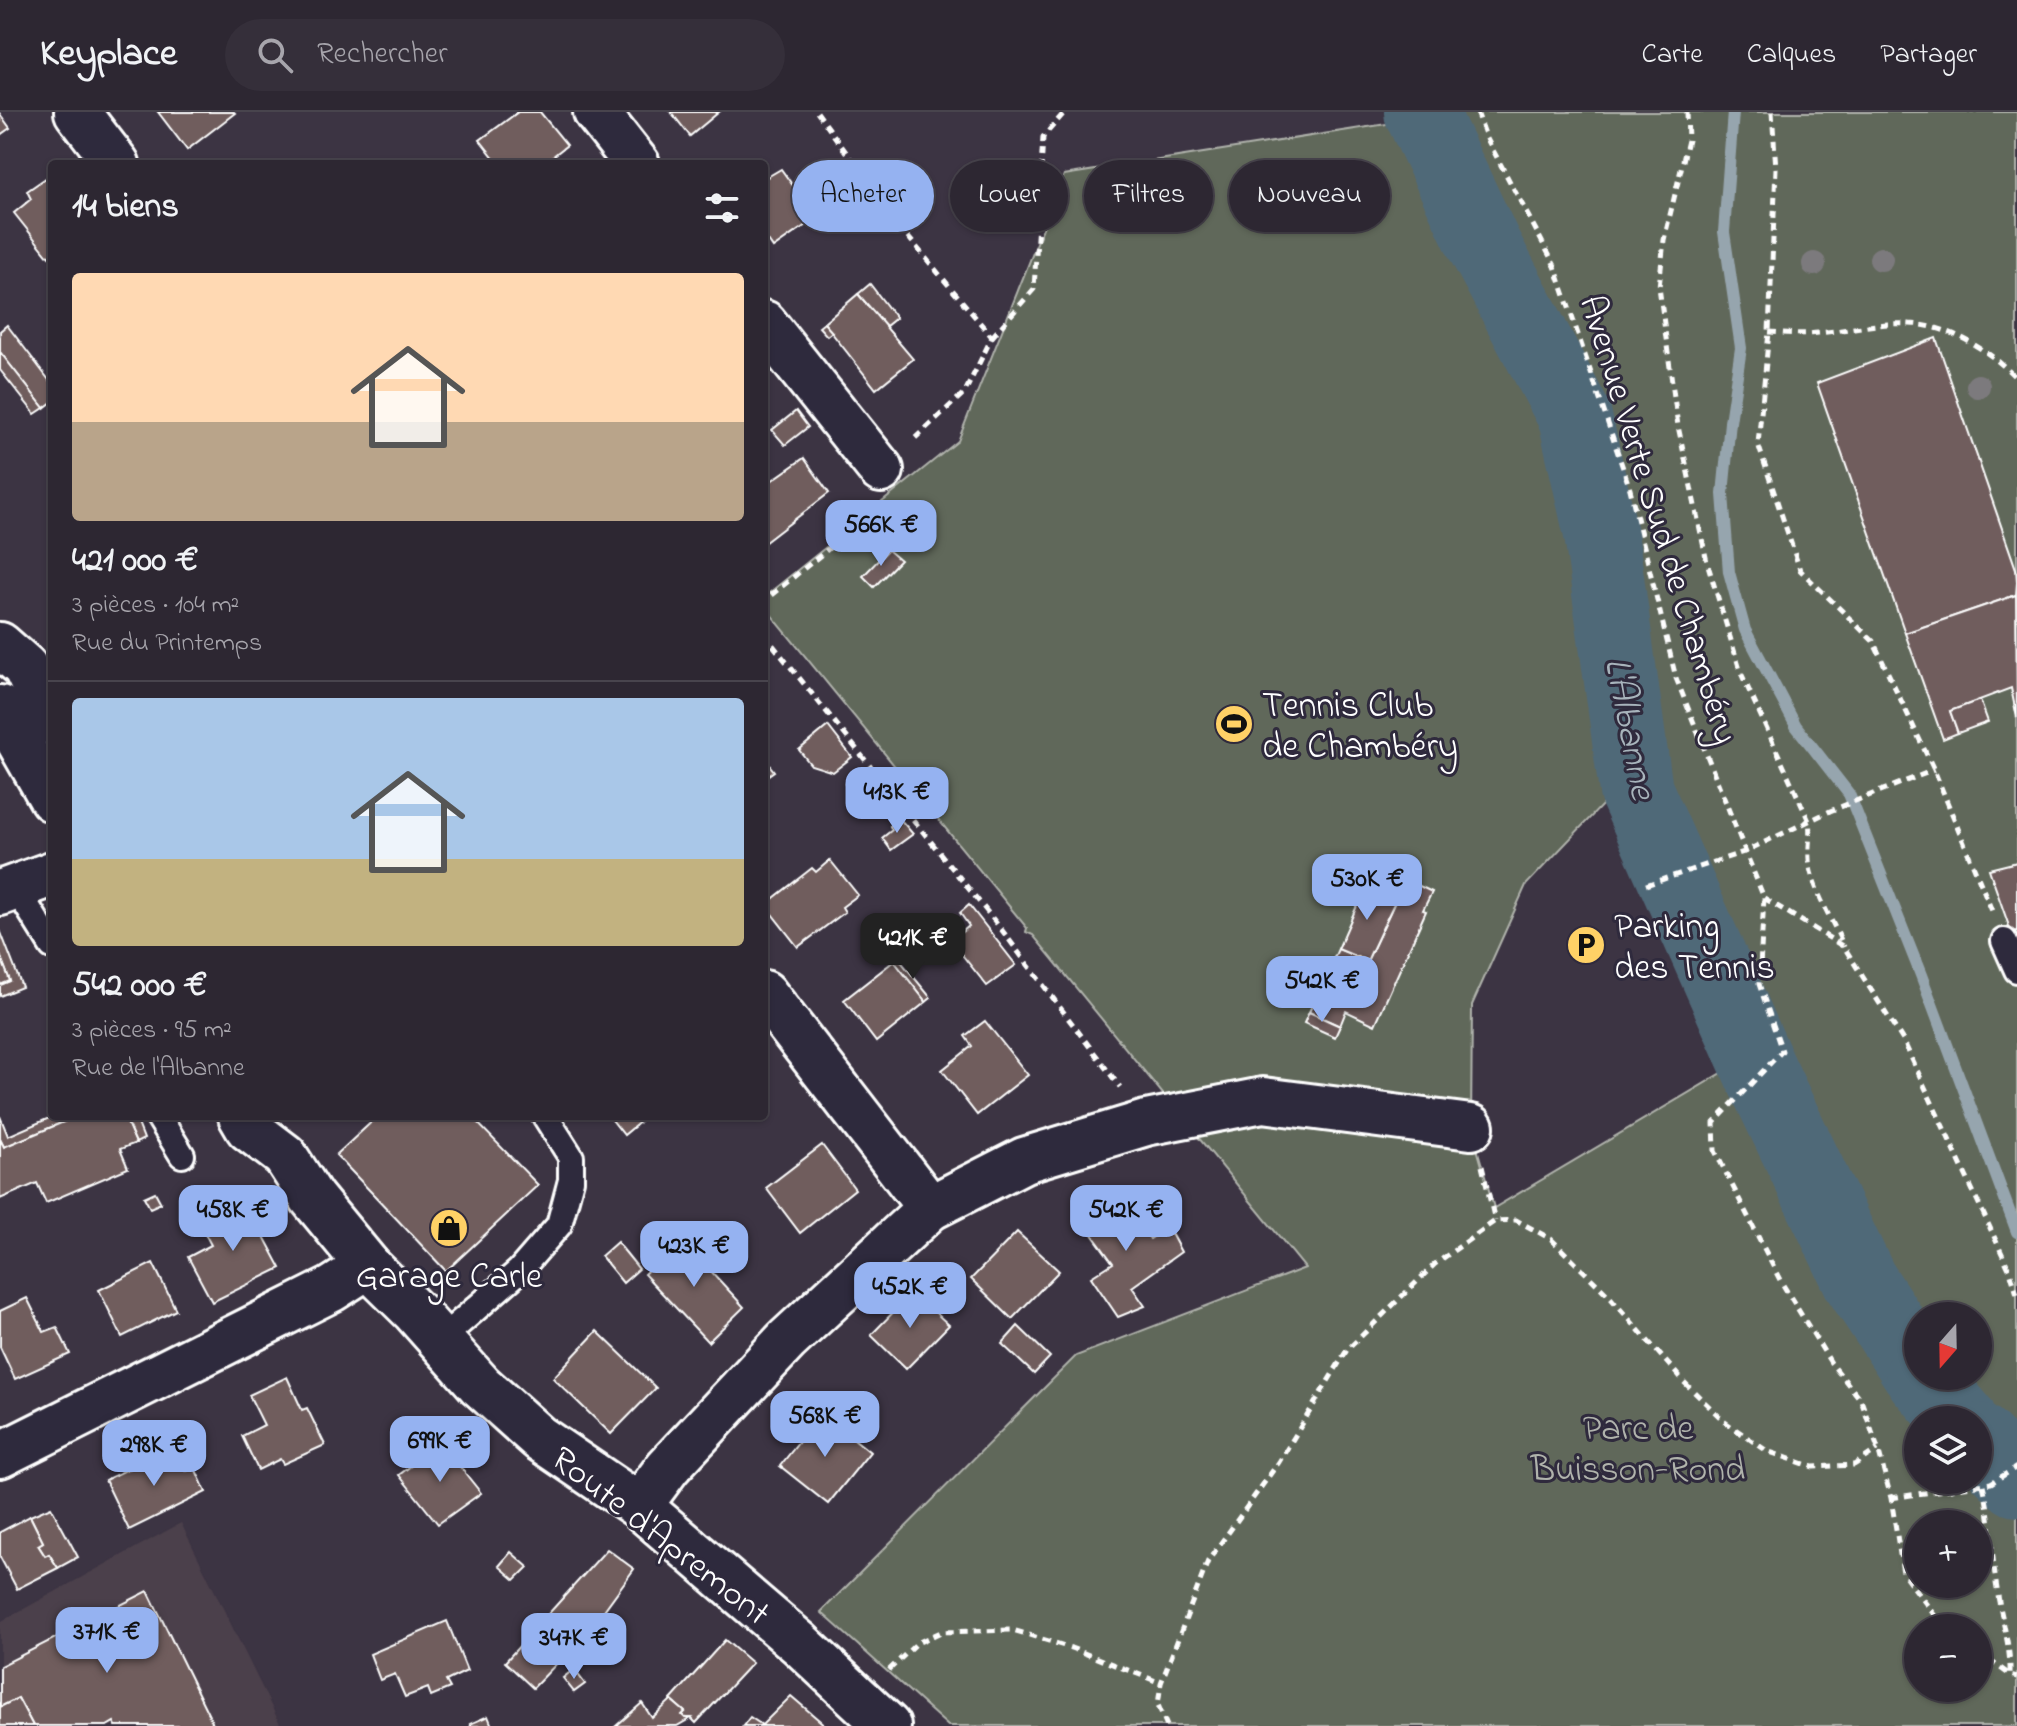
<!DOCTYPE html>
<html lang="fr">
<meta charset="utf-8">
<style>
body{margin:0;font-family:"Indie Flower",sans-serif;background:#352f3a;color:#f1f3f6;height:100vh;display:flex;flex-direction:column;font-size:30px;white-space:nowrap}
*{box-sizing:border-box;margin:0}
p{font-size:26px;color:#a7a5ac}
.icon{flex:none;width:44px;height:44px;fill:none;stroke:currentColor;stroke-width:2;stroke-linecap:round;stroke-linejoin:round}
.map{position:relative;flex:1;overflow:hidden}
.panel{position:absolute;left:48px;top:48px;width:720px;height:960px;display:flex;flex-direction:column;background:#2d2732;border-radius:8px;box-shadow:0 2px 6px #0004,0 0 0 2px #48444d}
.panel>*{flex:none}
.guide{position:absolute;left:792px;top:48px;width:760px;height:72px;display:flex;gap:16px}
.needle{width:52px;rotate:200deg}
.buttons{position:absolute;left:1904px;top:1190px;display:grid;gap:16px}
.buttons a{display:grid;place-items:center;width:88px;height:88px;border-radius:50%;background:#2d2732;box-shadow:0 2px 6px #0004,0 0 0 2px #48444d;font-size:40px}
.price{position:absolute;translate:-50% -68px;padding:0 18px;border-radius:16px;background:#95b2f1;color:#111;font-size:26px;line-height:52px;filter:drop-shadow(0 2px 4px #0008)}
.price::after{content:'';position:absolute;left:50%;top:48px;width:24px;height:18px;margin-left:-12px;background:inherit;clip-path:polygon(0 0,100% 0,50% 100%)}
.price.on{background:#222;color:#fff}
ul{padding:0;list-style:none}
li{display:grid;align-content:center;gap:16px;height:424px;padding:0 24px}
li+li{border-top:2px solid #48444d}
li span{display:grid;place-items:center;height:248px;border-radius:8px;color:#555}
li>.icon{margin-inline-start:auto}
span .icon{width:144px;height:144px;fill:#fffc;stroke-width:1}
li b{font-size:34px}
h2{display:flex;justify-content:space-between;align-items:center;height:96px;padding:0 24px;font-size:34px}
.tag{padding:0 28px;border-radius:36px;background:#2d2732;box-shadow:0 2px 6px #0004,0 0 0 2px #48444d;font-size:28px;line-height:72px}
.tag.on{background:#95b2f1;color:#111}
header{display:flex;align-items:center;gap:48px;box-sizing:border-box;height:112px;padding:0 40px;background:#2d2732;border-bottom:2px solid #48444d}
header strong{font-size:38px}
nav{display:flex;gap:44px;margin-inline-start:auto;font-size:28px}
.search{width:560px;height:72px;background:#352f3a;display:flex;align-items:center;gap:20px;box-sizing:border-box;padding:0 28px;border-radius:44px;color:#a7a5ac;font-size:30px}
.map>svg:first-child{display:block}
</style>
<header>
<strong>Keyplace</strong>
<div class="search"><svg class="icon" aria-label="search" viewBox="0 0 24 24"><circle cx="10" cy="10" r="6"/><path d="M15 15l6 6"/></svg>Rechercher</div>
<nav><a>Carte</a><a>Calques</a><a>Partager</a></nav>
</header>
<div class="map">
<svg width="2017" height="1614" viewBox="0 0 2017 1614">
<rect width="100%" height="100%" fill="#3c3443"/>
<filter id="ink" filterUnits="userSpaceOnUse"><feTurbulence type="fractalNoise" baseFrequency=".0125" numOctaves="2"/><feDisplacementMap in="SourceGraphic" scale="16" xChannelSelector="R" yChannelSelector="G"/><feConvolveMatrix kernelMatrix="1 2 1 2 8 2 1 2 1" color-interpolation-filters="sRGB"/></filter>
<g filter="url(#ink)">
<!-- built -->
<polygon fill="#4c404b" points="181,1411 281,1614 0,1614 0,1510"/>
<!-- green -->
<path fill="#60675a" stroke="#b0b3ac" stroke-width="2" fill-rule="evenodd" d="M1430,0H2017V1614H948L821,1500L1076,1244L1305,1156L1033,823L1026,820L1027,816L764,494V485L958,329L1064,63L1431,5ZM1624,670L1646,773L1727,958L1494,1096L1471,1015L1472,893L1526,773ZM1918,1204H1978V1264H1918ZM1918,1308H1978V1368H1918ZM1918,1412H1978V1472H1918ZM1918,1516H1978V1576H1918Z"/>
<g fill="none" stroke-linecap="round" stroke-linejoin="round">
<!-- stream -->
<polyline stroke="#96a5ae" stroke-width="12" points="1733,0 1724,120 1741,236 1730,310 1723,382 1729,460 1745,518 1796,614 1849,682 1921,863 2017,1120"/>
<!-- river -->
<g stroke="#506978" stroke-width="74">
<polyline points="1421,0 1485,135 1575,305 1601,422 1636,679 1760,959 1860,1169 1918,1258"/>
<polyline points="1922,1264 1960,1308"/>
<polyline points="1978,1328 2017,1368"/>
</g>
</g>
<!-- building -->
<g fill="#705d5d" stroke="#fff" stroke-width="2">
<polygon points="158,0 234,0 235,1 187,38"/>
<polygon points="518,0 540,0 567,33 543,52 499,52 480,28"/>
<polygon points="671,0 719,0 690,24"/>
<polygon points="0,2 10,16 0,23"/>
<polygon points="781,57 816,106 773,136 764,123 764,67"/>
<polygon points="46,66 50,72 52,70 52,142 49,145 14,101 31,87 27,79"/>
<polygon points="870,172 896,206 886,214 858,182"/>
<polygon points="858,182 913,247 876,277 824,211"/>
<polygon points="824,211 832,220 827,224 819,215"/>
<polygon points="7,213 52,272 52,290 44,296 0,240 0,219"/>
<polygon points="1936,226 2016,457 2017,470 2016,483 1905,521 1817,271"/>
<polygon points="0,240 44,296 35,302 0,258"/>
<polygon points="796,299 808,315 785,333 772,318"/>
<polygon points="804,346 829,381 764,431 764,374"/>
<polygon points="888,438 900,448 874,475 863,464"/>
<polygon points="2016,483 2017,606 2011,576 1950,599 1958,621 1943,627 1905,521"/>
<polygon points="1980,588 1988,610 1958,621 1950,599"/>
<polygon points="828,614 852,645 833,660 811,653 799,638"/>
<polygon points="764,646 774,659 764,666"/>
<polygon points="862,657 873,669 854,684 845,672"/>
<polygon points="900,707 913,722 891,738 882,726 892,718 890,714"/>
<polygon points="830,748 858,783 842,795 845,800 798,835 765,793 812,756 816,760"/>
<polygon points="2017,750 2017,819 2011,820 1989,757"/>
<polygon points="1411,770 1432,780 1423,798 1426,799 1375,913 1346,899 1340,914 1309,900 1338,837 1367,849 1400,779 1403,780 1405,774 1408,775"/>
<polygon points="1367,771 1397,785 1367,849 1338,837"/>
<polygon points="969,793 1016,853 987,874 951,829 969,814 960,801"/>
<polygon points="0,818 22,875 0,884 0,873 10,869 0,843"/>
<polygon points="0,843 10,869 0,873"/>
<polygon points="896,847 899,847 931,886 926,890 894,849"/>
<polygon points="894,849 926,890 876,930 844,888"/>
<polygon points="1309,900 1340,914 1335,925 1304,911"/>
<polygon points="985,909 1028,963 977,1003 942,958 972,934 965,924"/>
<polygon points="0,1004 8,1024 54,1004 78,1004 4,1035 0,1027"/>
<polygon points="78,1004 124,1004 136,1031 120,1037 128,1056 46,1091 37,1071 0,1087 0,1027 4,1035"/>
<polygon points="124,1004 135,1004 144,1027 136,1031"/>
<polygon points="378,1004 471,1004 538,1073 446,1159 336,1043"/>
<polygon points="609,1004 647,1004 624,1023"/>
<polygon points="822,1033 855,1077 800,1121 766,1076"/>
<polygon points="155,1080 161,1091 150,1096 144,1085"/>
<polygon points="1119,1082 1150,1127 1168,1116 1181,1140 1132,1175 1145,1194 1118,1205 1091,1165 1113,1151 1081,1107"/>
<polygon points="245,1089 281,1156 212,1190 188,1145 211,1133 200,1112"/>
<polygon points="1017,1120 1059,1159 1012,1207 971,1167"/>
<polygon points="685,1122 701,1140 697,1144 744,1195 708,1230 644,1162"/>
<polygon points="617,1130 639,1157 623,1171 601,1144"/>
<polygon points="153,1151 176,1198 122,1225 99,1178"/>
<polygon points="913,1180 949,1213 906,1257 871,1223"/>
<polygon points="27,1186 44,1220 57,1215 70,1242 15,1267 0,1235 0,1199"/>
<polygon points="1018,1214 1050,1245 1034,1262 1002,1232"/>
<polygon points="597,1219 656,1276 611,1322 553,1266"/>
<polygon points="287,1265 302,1298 307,1296 325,1333 283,1352 280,1347 258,1358 242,1324 264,1313 249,1283"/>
<polygon points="822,1301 870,1340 828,1392 780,1354"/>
<polygon points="441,1331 481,1381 438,1412 399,1363"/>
<polygon points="174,1335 186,1359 195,1356 206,1380 129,1418 105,1368"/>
<polygon points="51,1395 78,1445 58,1456 49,1442 45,1444 38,1433 43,1430 30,1404"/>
<polygon points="30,1404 43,1430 38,1433 45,1444 49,1442 58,1456 17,1477 0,1445 0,1420"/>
<polygon points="607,1437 634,1457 594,1512 562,1546 532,1520"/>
<polygon points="511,1440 528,1455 515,1468 499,1454"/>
<polygon points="148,1479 214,1614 116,1614 114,1610 107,1614 33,1614 18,1586 0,1595 0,1554"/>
<polygon points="604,1500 620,1514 591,1547 575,1531"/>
<polygon points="447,1509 467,1559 446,1569 450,1576 431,1584 428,1576 405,1585 395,1562 380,1568 370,1542"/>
<polygon points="532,1520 562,1546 533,1576 505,1550"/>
<polygon points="725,1528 752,1551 696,1611 691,1606 685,1606 682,1603 685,1600 671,1588"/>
<polygon points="574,1557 585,1572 574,1580 563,1566"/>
<polygon points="791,1584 826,1614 743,1614 750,1605 762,1613"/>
<polygon points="18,1586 33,1614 0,1614 0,1595"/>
<polygon points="671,1588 685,1600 682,1603 685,1606 691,1606 677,1614 616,1614 642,1591 652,1606"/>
<polygon points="488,1604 492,1614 471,1614 470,1612"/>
</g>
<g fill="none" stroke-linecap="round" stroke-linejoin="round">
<!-- lane casing -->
<g stroke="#fff" stroke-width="30">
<g id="lane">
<polyline points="16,776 52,834"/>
<polyline points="2004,829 2017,858"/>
<polyline points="158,1004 182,1043"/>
<polyline points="440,1228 519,1159 559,1113 571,1068 571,1045 545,1004"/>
</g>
</g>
<!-- street casing -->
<g stroke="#fff" stroke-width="50">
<g id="street">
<polyline points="77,0 117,52"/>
<polyline points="596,0 637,52"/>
<polyline points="764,211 881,358"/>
<polyline points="0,781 52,762"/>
<polyline points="764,881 930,1096"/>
<polyline points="0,1343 332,1177 368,1154"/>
<polyline points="639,1394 668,1355 787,1228 930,1096 1024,1048 1146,1011 1263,988 1471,1015"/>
</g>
</g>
<!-- secondary casing -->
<g stroke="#fff" stroke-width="50">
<g id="secondary">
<polyline points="0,533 25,555 52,610"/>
<polyline points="0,596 52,687"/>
<polyline points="241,1004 248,1016 285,1044 312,1086 368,1154 415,1200 480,1273 539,1326 639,1394 799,1531 888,1614"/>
</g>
</g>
<!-- path -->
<g stroke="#fff" stroke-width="5" stroke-dasharray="8 6" stroke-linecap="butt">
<polyline points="817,0 903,119 992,225 965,280 912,329"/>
<polyline points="1477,0 1486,25 1555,154 1630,377 1676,566 1764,786 1759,872 1782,939 1714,1011 1715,1039 1780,1168 1831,1251 1861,1288 1878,1337 1891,1386 1903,1461 1944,1516"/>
<path d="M1687,0L1688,28L1664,128L1659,175L1678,314L1707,450L1741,561L1809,709C1811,722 1808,734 1809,747C1810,773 1834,811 1844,835"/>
<polyline points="1772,0 1776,56 1769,220 1758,332 1800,458 1873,529 1934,658 1992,799"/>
<path d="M1769,220C1785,221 1802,223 1818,221C1849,218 1879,210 1910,212C1949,213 1991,239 2017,267"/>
<polyline points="992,225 1034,177 1043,25 1065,0"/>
<polyline points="764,494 765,488 874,400"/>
<polyline points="764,522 1001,817 1120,975"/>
<polyline points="1646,773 1744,740 1830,699 1934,658"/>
<polyline points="1764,786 1844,835 1904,930 2010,1159 2017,1182"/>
<polyline points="1482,1054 1495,1109"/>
<path d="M1983,1373C1992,1407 1991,1442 1997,1477C2001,1507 2011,1533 2010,1563"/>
<polyline points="1891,1386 1991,1371 2017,1355"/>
<polyline points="1978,1540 2010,1563 2017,1565"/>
<polyline points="889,1558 917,1531 941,1520 1013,1518 1071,1536 1161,1571"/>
<polyline points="1167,1614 1158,1593 1161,1571 1208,1449 1279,1350 1347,1238 1435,1152 1495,1109 1516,1108 1551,1127 1609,1184 1682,1268 1725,1310 1767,1339 1813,1355 1854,1353 1878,1337"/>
</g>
<!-- lane -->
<use href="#lane" stroke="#2f2a3d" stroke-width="24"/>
<!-- street -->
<use href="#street" stroke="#2f2a3d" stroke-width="44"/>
<!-- secondary -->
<use href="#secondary" stroke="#2f2a3d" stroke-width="44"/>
</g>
<!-- trees -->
<g fill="#7c7a7d">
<circle cx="1881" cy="147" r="12"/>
<circle cx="1814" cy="152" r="12"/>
<circle cx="1978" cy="274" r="12"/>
</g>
</g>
<!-- icons -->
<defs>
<g id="stadium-disc" transform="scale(2)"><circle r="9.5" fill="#ffd166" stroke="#2f2a3d"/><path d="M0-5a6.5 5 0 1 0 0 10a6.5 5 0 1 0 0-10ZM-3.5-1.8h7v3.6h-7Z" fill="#111"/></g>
<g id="parking-disc" transform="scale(2)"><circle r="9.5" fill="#ffd166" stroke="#2f2a3d"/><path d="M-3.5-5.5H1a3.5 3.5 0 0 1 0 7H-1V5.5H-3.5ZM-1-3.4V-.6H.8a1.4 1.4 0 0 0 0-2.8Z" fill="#111"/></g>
<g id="shop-disc" transform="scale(2)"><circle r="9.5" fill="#ffd166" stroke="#2f2a3d"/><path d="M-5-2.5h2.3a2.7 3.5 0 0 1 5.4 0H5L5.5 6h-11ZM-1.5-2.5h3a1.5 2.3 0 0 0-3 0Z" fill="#111"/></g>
</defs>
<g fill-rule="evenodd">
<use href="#stadium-disc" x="1234" y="612"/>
<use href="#parking-disc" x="1586" y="833"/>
<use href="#shop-disc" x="449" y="1116"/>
</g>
<g text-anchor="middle" stroke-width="6" stroke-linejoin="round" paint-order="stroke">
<!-- street labels -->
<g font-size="36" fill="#fff" stroke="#2f2a3d">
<text transform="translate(1661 407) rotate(73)" y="13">Avenue Verte Sud de Chambéry</text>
<text transform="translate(662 1422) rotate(38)" y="13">Route d'Apremont</text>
</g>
<!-- poi labels -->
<g font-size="36" fill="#fff" stroke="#2f2a3d" text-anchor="start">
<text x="1262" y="604">Tennis Club<tspan x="1262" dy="41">de Chambéry</tspan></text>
<text x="1614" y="825">Parking<tspan x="1614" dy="41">des Tennis</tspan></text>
<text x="449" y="1175" text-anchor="middle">Garage Carle</text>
</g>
<!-- park labels -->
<g font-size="36" fill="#b0b3ac" stroke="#2f2a3d">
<text x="1638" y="1327">Parc de<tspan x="1638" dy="41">Buisson-Rond</tspan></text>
</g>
<!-- water labels -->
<g font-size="38" font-style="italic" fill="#a8b4bc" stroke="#2f2a3d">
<text transform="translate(1632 616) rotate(79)" y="13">L'Albanne</text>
</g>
</g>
</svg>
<div class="buttons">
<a><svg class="needle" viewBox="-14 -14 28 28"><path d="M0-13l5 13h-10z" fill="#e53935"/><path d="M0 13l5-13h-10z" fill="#a7a5ac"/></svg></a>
<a><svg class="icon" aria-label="layers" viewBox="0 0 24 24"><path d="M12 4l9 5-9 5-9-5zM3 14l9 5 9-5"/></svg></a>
<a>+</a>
<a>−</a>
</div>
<b class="price" style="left:881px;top:456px">566K €</b>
<b class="price" style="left:897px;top:723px">413K €</b>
<b class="price" style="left:1367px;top:810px">530K €</b>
<b class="price on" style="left:913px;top:869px">421K €</b>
<b class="price" style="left:1322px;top:912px">542K €</b>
<b class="price" style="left:233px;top:1141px">458K €</b>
<b class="price" style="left:1126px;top:1141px">542K €</b>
<b class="price" style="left:694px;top:1177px">423K €</b>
<b class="price" style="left:910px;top:1218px">452K €</b>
<b class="price" style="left:825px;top:1347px">568K €</b>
<b class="price" style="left:440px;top:1372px">699K €</b>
<b class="price" style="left:154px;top:1376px">298K €</b>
<b class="price" style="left:107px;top:1563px">371K €</b>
<b class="price" style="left:574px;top:1569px">347K €</b>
<div class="guide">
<a class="tag on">Acheter</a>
<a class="tag">Louer</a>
<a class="tag">Filtres</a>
<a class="tag">Nouveau</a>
</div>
<section class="panel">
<h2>14 biens<svg class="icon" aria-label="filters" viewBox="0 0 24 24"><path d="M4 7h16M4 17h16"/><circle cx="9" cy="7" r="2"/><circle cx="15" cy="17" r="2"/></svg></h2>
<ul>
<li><span style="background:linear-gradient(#ffd9b3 60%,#b9a48a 0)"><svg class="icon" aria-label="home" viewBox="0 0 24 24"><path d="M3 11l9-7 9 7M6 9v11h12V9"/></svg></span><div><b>421 000 €</b><p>3 pièces · 104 m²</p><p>Rue du Printemps</p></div></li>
<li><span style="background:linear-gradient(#a9c7e8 65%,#c2b280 0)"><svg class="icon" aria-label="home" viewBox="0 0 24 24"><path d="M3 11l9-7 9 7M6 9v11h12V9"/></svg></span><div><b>542 000 €</b><p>3 pièces · 95 m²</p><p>Rue de l'Albanne</p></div></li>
</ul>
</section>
</div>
